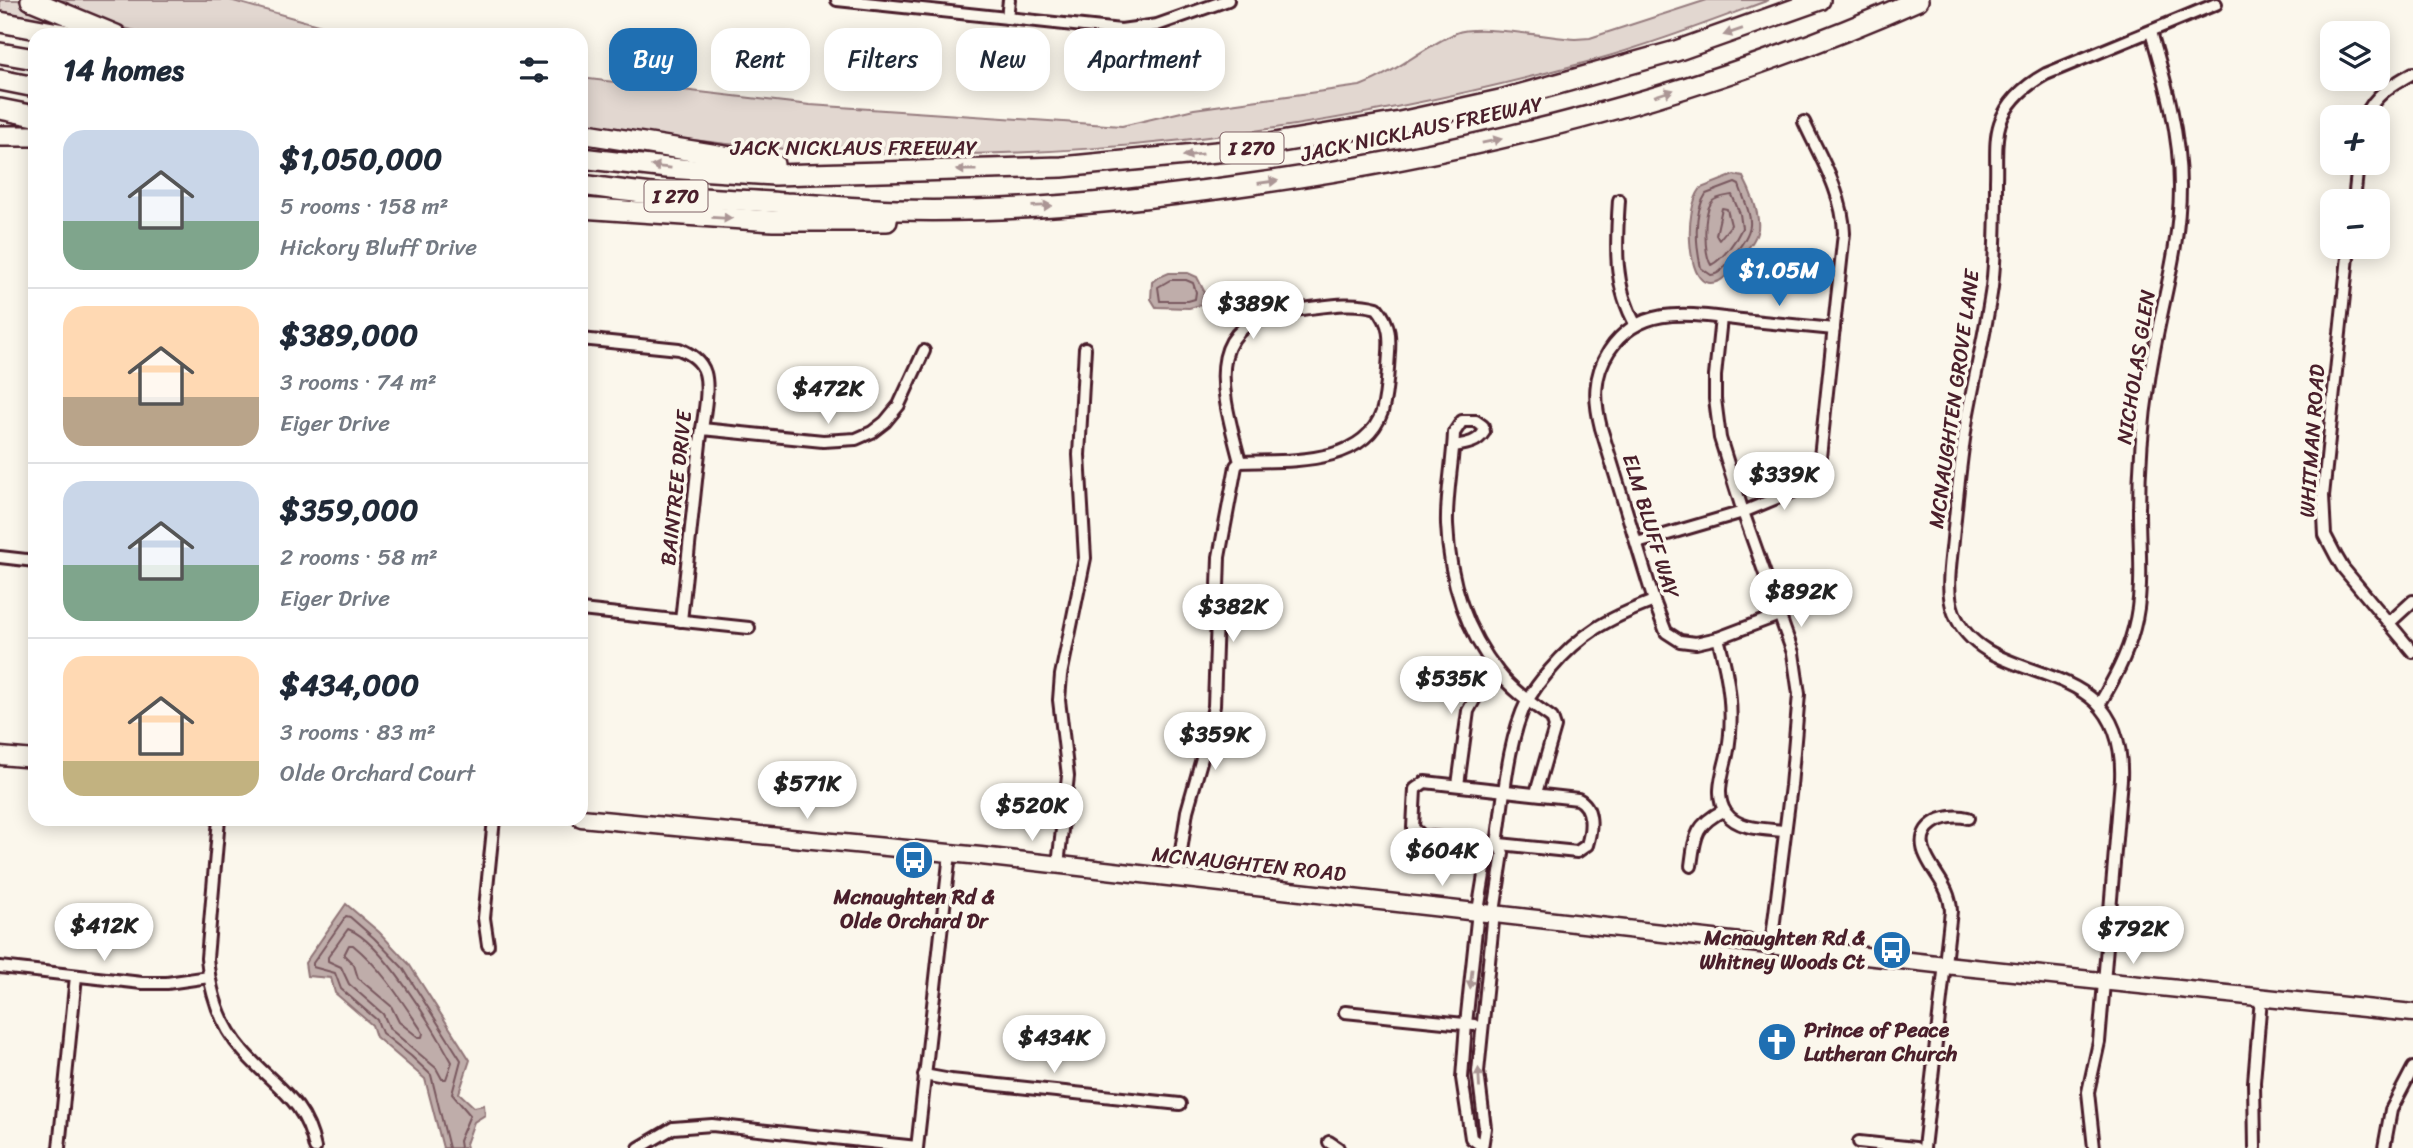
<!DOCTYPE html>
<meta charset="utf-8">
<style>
body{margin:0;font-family:Sriracha,sans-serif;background:#f2f2f3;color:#1f2937;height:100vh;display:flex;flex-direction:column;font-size:26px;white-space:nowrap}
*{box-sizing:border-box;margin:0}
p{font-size:23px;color:#747a83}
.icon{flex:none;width:38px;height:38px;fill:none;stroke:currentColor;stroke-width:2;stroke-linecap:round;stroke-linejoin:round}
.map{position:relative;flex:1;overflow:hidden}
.drawer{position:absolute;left:28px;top:28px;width:560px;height:798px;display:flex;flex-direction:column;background:#fff;border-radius:21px;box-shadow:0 4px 18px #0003}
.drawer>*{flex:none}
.guide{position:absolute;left:609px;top:28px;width:665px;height:63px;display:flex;gap:14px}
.buttons{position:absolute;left:2320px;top:21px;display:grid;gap:14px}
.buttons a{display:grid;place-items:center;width:70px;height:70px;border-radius:14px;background:#fff;box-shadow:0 4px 18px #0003;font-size:35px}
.price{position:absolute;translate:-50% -60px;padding:0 16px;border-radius:24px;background:#fff;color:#222;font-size:23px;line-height:46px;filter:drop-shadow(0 2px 4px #0008)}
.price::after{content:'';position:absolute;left:50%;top:42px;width:21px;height:16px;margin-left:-10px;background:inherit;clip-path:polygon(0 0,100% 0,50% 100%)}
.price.on{background:#1f6fb2;color:#fff}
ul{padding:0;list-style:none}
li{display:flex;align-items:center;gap:21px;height:175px;padding:0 35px}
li+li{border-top:2px solid #e0e1e3}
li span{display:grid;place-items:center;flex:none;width:196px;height:140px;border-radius:21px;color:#555}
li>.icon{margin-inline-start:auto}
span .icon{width:84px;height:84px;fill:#fffc;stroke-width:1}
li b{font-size:30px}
h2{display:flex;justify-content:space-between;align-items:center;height:84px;padding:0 35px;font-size:30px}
.pill{padding:0 24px;border-radius:21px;background:#fff;box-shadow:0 4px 18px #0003;font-size:24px;line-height:63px}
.pill.on{background:#1f6fb2;color:#fff}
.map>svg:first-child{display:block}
</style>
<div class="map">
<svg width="2413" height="1148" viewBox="0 0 2413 1148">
<rect width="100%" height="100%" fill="#fbf7ec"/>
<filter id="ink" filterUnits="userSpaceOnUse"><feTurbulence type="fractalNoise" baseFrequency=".0143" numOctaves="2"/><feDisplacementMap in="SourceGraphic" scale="14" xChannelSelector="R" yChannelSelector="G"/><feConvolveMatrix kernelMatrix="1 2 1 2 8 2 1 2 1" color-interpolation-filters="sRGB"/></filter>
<g filter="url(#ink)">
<!-- green -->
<g fill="#e2d7d0" stroke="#967b7e" stroke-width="2">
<polygon points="0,0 18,0 52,15 51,21 0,11"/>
<polygon points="45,0 230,0 353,35 151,35 109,24"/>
<path d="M1707,0H1769C1712,21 1650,45 1591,61C1264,150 916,185 581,123V78L810,105L1122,126L1194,109L1360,86C1395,73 1422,48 1456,33C1478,24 1549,37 1575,39L1590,38Z"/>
</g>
<!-- water -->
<g fill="#bfadaa" stroke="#907477" stroke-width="2">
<path d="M1734,175L1743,177C1750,190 1760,213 1758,229C1756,240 1748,248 1741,257C1735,264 1728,277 1719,281C1695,292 1691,256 1690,241C1689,225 1691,201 1701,188Z"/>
<polygon points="1169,273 1188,273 1197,277 1204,291 1201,305 1189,308 1156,307 1151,299 1152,282 1157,278"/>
<polygon points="346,904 379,932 409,964 470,1060 459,1093 474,1107 484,1105 485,1115 474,1122 466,1144 467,1148 443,1148 425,1079 376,1037 372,1025 335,993 331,978 307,976 305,963"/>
</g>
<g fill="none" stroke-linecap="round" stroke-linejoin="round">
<!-- shore -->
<g stroke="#79585e" stroke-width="2">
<path d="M1735,183L1739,185C1752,221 1758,226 1732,257C1726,265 1721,274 1711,275L1701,268C1696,246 1693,213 1706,194Z"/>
<path d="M1732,195L1740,214L1742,228C1736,241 1723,259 1711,265C1704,253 1703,215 1711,203C1714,197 1726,196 1732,195Z"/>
<polygon points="1722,208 1727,209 1731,225 1719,240 1716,235"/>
<polygon points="1170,280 1186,280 1193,283 1196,292 1195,299 1188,301 1160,301 1158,287"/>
<path d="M348,929C382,941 434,1029 452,1062L446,1079H442L436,1068L390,1029L383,1014L349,984L341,967L328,961V957Z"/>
<path d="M349,945H353C381,968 400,998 420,1028L423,1033L422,1037H418L399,1022L391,1006L358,978L354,965L344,955Z"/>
<polyline points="449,1148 431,1075 411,1056 382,1033 377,1020 341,989 335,973 313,967 313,963 346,916 350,917 374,938 403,968 461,1060 452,1094 470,1115 459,1141 460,1148"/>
</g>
<!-- street casing -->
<g stroke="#4a1f2b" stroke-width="16">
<g id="street">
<polyline points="837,0 1121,30 1157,25 1228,0"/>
<polyline points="1007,18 1009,0"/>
<path d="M2365,117C2374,95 2393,84 2413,73"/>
<path d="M1619,200C1616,244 1613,286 1636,325"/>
<polyline points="2354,201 2358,163"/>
<polyline points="2349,247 2323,496 2325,535 2336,556 2343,568 2413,652"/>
<polyline points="1721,318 1715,376 1715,399 1720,438 1743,512 1793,653 1799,694 1791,786 1771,945"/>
<path d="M581,339L679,349C691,354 701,360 705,373C710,391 702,425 700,443C694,502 687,561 681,621"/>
<polyline points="702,429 823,441 856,439 872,432 885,422 899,405 924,351"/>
<path d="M1454,446C1466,444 1477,443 1484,432L1483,426L1476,421H1462L1454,433C1453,464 1446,494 1447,524C1449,579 1465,630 1499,673C1513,691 1534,705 1552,718L1555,727L1536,793"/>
<path d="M1637,543L1743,512L1813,483L1818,476L1844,233C1843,193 1820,157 1804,122"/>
<polyline points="0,557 35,561"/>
<polyline points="581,610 749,628"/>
<path d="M1779,615L1718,638L1696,643L1680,641L1666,632L1654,601L1601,428C1594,400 1593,376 1609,351C1641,302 1694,315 1742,320C1773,323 1804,326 1834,329"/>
<polyline points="2389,623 2413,601"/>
<path d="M1718,638C1729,677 1735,715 1727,755C1723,773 1714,796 1726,813C1738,830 1766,829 1785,831"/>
<path d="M2099,705C2113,681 2127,656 2134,628C2144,591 2139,550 2139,512C2139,468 2142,424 2149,380C2158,315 2180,253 2180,187C2180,133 2166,83 2151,32"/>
<path d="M1425,782L1578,799C1594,807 1592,829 1587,845L1577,852L1422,836L1413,828L1415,789Z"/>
<polyline points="1458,785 1468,711 1480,689 1499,674"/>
<path d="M219,819L207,958C210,992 220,1025 243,1051C273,1086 305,1098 315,1148"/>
<polyline points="1058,865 1068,776 1059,700 1061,675 1085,558 1079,455 1085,348"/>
<path d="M1691,866C1695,836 1695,825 1724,810"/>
<path d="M1177,878L1187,811L1204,751L1214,706L1219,557L1236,466L1240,462C1221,388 1198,317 1302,309C1327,306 1353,301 1377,308C1394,328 1389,345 1388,369C1387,383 1386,398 1382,412C1363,467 1285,460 1240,462"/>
<polyline points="488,945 484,918 494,819"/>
<polyline points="0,967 142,983 167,983 209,977"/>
<polyline points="1345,1012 1474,1025"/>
<polyline points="924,1075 951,1080 1180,1104"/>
<polyline points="1329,1142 1338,1148"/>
<polyline points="1859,1142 1915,1148"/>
<polyline points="1482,1146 1471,1138 1462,1078 1466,1024 1478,911 1488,851 1497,843"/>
<polyline points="59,1148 76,976"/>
<polyline points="639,1148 673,1128 712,1125 917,1147"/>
<polyline points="917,1148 950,853"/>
<path d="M1482,1148L1485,1128L1478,1072L1494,912L1503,853L1497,843C1504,799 1507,741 1527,701C1533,691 1541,680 1549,671C1582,632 1607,619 1654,601"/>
<path d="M1924,1148L1951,911C1950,887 1935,876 1926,856C1912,826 1944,812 1968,818"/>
<path d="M2094,1148L2088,1092L2099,1042L2121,779C2126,646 1988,695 1954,613C1945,591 1951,562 1953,539C1957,497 1961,454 1968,413C1976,371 1986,329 1992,287C1996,252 1996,216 1996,181C1997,162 1994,141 2000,123C2008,100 2026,85 2046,74L2216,4"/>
<polyline points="2255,1148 2254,1082 2261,998"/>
<polyline points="2384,1148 2391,1110 2413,1068"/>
</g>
</g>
<!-- secondary casing -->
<g stroke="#4a1f2b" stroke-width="21">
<g id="secondary">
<polyline points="0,756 35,759"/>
<polyline points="581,818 981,856 1945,965 2413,1013"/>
</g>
</g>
<!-- highway casing -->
<g stroke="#4a1f2b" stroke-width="24">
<g id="highway">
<polyline points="31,0 116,35"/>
<polyline points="0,22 69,35"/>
<polyline points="0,53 35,59"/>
<polyline points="0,80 35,87"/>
<polyline points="0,109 35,116"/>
<polyline points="581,133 774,164"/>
<polyline points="0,136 35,136"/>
<polyline points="581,158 667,168 774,175 1062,167 1227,151 1400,122 1500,100 1676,51 1820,0"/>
<path d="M581,185C610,189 640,193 670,196C708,199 747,200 786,203C823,205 859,209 896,210C1015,213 1134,201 1252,184C1480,152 1707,94 1918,0"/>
<polyline points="581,208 773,221 887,221"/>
</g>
</g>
<!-- street -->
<use href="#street" stroke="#fbf7ec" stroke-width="10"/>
<!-- secondary -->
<use href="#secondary" stroke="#fbf7ec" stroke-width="16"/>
<!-- highway -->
<use href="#highway" stroke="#fbf7ec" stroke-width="19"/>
</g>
<!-- one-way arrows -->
<defs><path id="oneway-solid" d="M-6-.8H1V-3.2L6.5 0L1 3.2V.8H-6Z" transform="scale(1.75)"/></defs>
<g fill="#ab9695">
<use href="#oneway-solid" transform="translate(1733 32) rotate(161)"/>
<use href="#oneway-solid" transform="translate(1664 93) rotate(-18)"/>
<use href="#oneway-solid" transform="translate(1492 141) rotate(-12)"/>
<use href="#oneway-solid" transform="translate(1193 155) rotate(174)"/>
<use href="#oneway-solid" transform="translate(661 167) rotate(-174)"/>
<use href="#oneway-solid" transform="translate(966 170) rotate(-180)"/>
<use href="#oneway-solid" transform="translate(1268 182) rotate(-8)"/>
<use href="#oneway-solid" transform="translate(1042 206) rotate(-2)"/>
<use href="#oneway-solid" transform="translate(722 218) rotate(3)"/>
<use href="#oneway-solid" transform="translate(1471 979) rotate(96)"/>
<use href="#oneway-solid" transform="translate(1479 1078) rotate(-93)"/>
</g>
</g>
<!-- icons -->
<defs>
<g id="bus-disc" transform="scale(2.0125)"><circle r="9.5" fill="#1f6fb2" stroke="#fbf7ec"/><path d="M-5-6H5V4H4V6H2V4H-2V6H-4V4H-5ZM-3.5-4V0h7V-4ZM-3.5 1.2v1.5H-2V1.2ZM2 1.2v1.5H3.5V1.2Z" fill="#fff"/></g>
<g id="church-disc" transform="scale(2.0125)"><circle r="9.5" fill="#1f6fb2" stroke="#fbf7ec"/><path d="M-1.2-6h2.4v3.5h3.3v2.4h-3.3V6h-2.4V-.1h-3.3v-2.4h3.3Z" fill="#fff"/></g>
</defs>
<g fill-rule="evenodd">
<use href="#bus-disc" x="914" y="860"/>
<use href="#bus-disc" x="1892" y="950"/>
<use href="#church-disc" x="1777" y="1042"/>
</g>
<g text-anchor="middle" stroke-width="7" stroke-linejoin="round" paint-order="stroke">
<!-- shield labels -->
<g fill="#fbf7ec" stroke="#7f6065" stroke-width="2">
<rect x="1220.5" y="132.5" width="63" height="31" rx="5"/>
<rect x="644.5" y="180.5" width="63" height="31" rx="5"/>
</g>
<g font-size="19" font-weight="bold" fill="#4a1f2b">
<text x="1252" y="155">I 270</text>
<text x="676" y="203">I 270</text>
</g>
<!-- street labels -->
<g font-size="21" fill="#4a1f2b" stroke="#fbf7ec">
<text transform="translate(1422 129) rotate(-12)" y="7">JACK NICKLAUS FREEWAY</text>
<text x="854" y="155">JACK NICKLAUS FREEWAY</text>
<text transform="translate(2136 367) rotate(-81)" y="7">NICHOLAS GLEN</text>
<text transform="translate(1954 399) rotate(-82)" y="7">MCNAUGHTEN GROVE LANE</text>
<text transform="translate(2312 441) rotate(-86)" y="7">WHITMAN ROAD</text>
<text transform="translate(676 488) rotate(-84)" y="7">BAINTREE DRIVE</text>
<text transform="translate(1651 526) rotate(73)" y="7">ELM BLUFF WAY</text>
<text transform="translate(1249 864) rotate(6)" y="7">MCNAUGHTEN ROAD</text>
</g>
<!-- poi labels -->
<g font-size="21" font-weight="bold" fill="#4a1f2b" stroke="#fbf7ec">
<text x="914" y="904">Mcnaughten Rd &amp;<tspan x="914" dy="24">Olde Orchard Dr</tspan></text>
<text x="1865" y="945" text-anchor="end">Mcnaughten Rd &amp;<tspan x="1865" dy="24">Whitney Woods Ct</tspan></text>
<text x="1804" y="1037" text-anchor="start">Prince of Peace<tspan x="1804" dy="24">Lutheran Church</tspan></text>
</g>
</g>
</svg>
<div class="buttons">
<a><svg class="icon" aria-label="layers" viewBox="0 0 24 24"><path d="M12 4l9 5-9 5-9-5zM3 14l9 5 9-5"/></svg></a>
<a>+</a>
<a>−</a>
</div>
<b class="price on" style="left:1779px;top:308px">$1.05M</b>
<b class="price" style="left:1253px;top:341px">$389K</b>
<b class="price" style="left:828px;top:426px">$472K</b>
<b class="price" style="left:1784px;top:512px">$339K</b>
<b class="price" style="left:1801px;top:629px">$892K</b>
<b class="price" style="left:1233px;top:644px">$382K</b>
<b class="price" style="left:1451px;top:716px">$535K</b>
<b class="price" style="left:1215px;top:772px">$359K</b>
<b class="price" style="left:807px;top:821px">$571K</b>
<b class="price" style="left:1032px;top:843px">$520K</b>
<b class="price" style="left:1442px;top:888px">$604K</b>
<b class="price" style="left:104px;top:963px">$412K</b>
<b class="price" style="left:2133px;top:966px">$792K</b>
<b class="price" style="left:1054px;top:1075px">$434K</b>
<div class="guide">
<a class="pill on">Buy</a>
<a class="pill">Rent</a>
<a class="pill">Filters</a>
<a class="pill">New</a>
<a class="pill">Apartment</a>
</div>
<section class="drawer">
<h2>14 homes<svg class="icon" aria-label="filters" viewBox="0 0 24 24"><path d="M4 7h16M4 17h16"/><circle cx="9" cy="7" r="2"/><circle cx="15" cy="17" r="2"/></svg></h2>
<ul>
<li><span style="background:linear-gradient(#c9d6e8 65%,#7fa58c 0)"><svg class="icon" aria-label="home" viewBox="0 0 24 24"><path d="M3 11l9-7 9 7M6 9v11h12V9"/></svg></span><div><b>$1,050,000</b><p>5 rooms · 158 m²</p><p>Hickory Bluff Drive</p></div></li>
<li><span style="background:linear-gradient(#ffd9b3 65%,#b9a48a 0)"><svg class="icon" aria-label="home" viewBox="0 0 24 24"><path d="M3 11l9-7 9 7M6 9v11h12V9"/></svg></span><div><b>$389,000</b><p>3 rooms · 74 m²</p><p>Eiger Drive</p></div></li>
<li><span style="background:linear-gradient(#c9d6e8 60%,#7fa58c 0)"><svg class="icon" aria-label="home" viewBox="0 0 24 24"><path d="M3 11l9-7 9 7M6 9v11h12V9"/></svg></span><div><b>$359,000</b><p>2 rooms · 58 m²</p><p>Eiger Drive</p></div></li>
<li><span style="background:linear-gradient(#ffd9b3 75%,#c2b280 0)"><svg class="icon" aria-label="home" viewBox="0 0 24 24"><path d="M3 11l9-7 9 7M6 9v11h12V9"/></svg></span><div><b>$434,000</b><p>3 rooms · 83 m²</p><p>Olde Orchard Court</p></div></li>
</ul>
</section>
</div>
